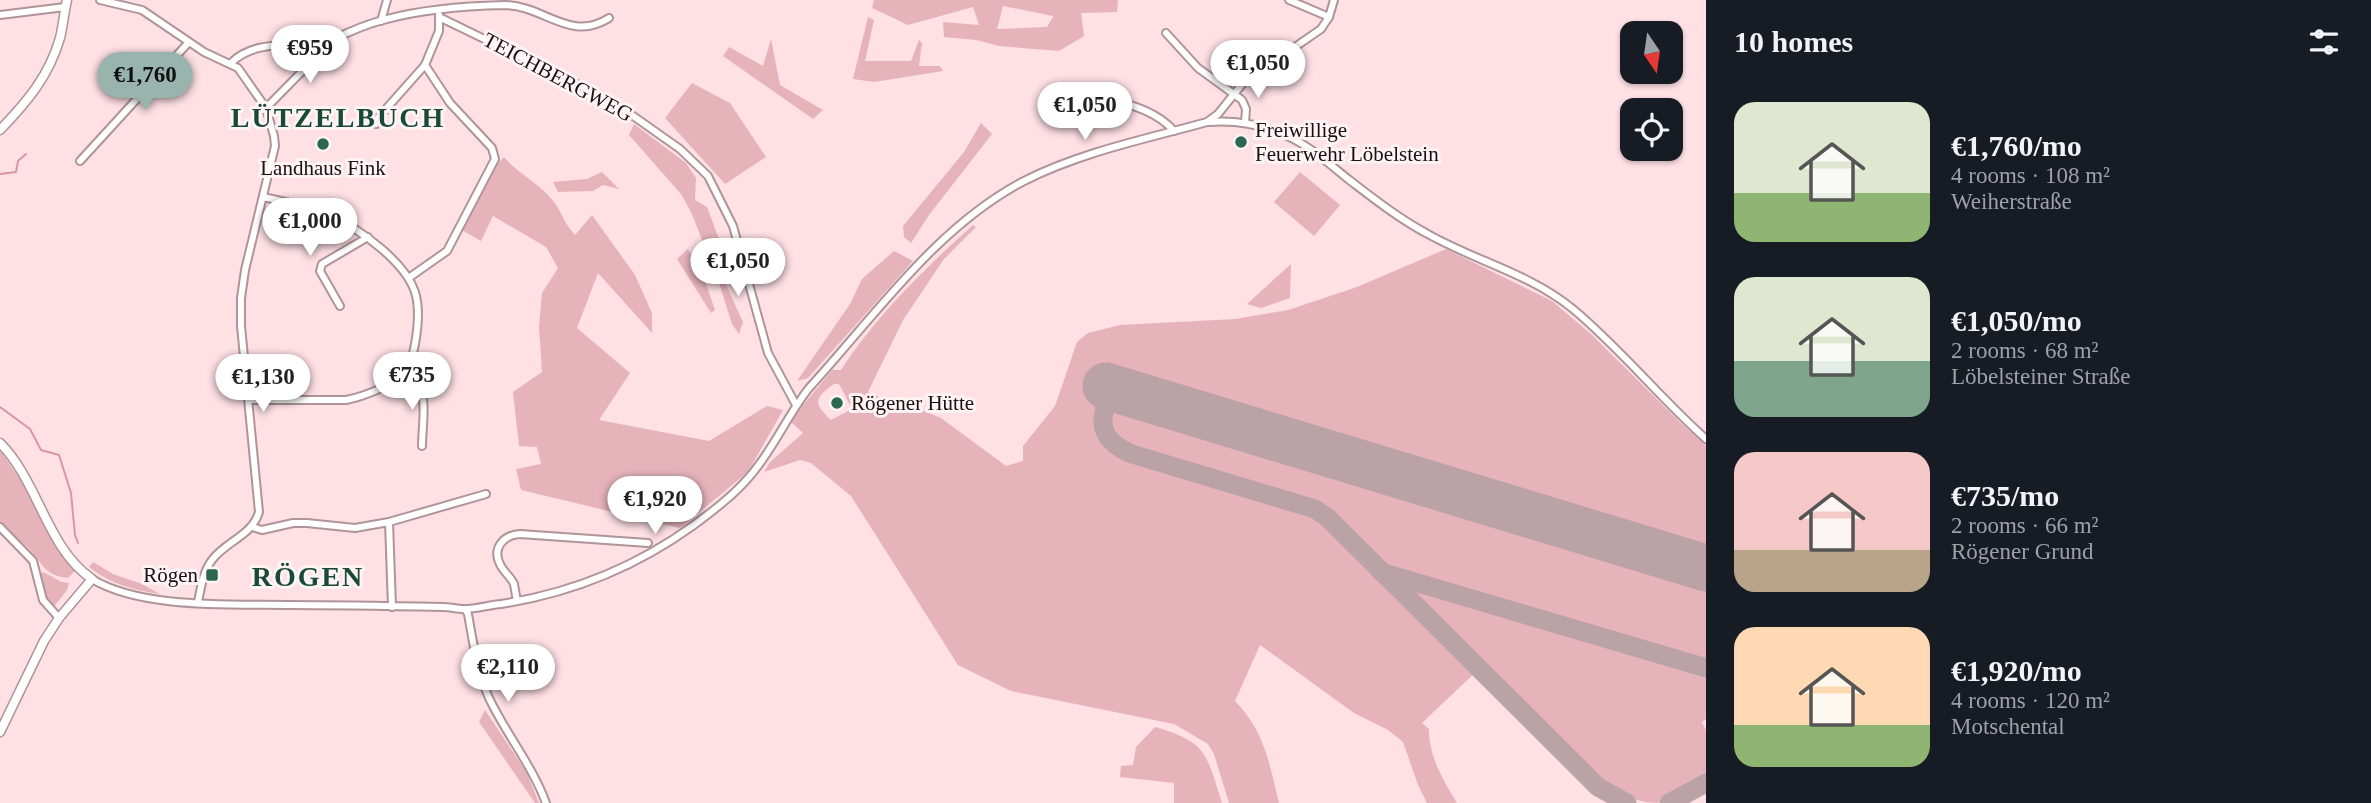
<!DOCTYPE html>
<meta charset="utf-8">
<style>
body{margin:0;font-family:Georgia,serif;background:#242831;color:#f1f3f6;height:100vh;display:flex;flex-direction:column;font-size:26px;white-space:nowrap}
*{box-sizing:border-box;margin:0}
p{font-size:23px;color:#9ea1a6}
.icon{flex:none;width:38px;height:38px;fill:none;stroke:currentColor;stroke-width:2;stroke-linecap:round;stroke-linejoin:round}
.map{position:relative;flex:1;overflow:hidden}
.sheet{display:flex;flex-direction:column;background:#171b24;width:665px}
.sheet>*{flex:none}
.needle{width:46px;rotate:167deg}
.fabs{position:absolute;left:1620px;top:21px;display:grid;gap:14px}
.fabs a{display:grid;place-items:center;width:63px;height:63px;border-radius:14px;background:#171b24;box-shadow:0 2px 5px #0004;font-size:35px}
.price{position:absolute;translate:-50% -60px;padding:0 16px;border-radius:24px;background:#fff;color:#222;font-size:23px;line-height:46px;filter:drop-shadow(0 2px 4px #0008)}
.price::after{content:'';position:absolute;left:50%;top:42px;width:21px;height:16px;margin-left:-10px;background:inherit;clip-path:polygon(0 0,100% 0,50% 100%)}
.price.on{background:#98b4ac;color:#111}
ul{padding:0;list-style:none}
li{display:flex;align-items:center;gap:21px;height:175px;padding:0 28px}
li span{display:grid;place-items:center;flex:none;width:196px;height:140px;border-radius:21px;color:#555}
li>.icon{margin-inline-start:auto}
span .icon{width:84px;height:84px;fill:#fffc;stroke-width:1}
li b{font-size:30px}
h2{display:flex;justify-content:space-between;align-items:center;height:84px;padding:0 28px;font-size:30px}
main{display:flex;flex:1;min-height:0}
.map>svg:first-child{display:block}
</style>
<main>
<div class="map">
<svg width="1706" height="803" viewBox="0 0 1706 803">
<rect width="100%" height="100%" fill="#fee0e5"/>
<!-- green -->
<g fill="#e6b3bb" fill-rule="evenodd">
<path d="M874,0H1118L1117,12L1081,13L1084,36L1059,51L999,46L976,40L944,37L943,22L979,25L973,7L908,25L872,8ZM1003,6L1053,16V17L1047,27L997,29Z"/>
<polygon points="868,17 874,20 865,61 911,61 919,40 922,43 919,66 940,66 943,71 874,82 853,79"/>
<polygon points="771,39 780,85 823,110 813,119 723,56 729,47 763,66"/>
<polygon points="692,83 730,103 766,157 725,184 665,118"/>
<polygon points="981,123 992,134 929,215 911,243 904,237 903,226 964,152"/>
<polygon points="634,124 686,163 696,178 695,200 707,207 729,266 726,285 743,322 739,334 732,324 717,277 691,212 681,194 629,135"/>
<path d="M504,157C518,174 540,183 554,202C563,214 563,222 575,235L592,215L635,275L652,313V333L598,273L577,328L630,373L599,420L709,441L767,406L783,410L748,472L680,528L521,490L516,469L541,464L537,447L519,446L513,392L542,372L539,327L542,293L558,268L546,247L493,216L481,241L460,229L495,166Z"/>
<polygon points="602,172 619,189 603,185 593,191 558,192 553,182 587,179"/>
<polygon points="1300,172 1340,205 1314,236 1274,202"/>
<path d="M973,225L976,227L944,259L903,320L868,392L892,403L895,399L941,418L1006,466L1023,461V446L1055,406L1077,342L1088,333L1120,325L1235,319L1288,310L1357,287L1446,249L1552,301L1592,335L1683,425L1706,445V719L1702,722L1706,730V775C1692,783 1672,798 1657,803C1637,803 1613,792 1596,781L1481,667L1422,723L1429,729C1429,757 1443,780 1457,803H1427L1418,785L1403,742L1388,730L1354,713L1260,645L1235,701C1265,732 1269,763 1279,803H1229L1214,754L1208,744L1174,724L1011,691L958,665L851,496L811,463L800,460L764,472L770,462L803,433L790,421L832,370H841C875,317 926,267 973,225ZM834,384H839L852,409L831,420C813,403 814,398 834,384Z"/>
<polygon points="688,249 700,267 715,310 711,313 677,259"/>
<polygon points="894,251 913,261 808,378 797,381 850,304 862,279"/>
<polygon points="1291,264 1290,298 1261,308 1247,304"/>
<path d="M0,450L32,497L57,546L75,571L68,578C42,575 43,562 27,547C18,539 9,532 0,524Z"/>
<path d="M93,562L113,574L142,584L160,594C133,590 111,584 89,567Z"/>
<path d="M40,572C51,573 57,583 69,583L67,590L53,608L46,599Z"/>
<polygon points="485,710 527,773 539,803 535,803 479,722"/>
<path d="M1155,727C1208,742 1206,754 1222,803H1174V783L1120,777L1121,766L1133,765L1136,747Z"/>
</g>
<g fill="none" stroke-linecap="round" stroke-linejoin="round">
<!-- stream -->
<g stroke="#d996a2" stroke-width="2">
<polyline points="0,174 16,172 18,161 26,154"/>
<polyline points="0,407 30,429 41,450 59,455 71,493 75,535 78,543"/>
</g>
<!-- taxiway -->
<g stroke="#baa2a6" stroke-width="19">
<path d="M1115,388C1096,418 1098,440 1132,454L1315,509L1328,518L1598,787L1627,803"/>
<polyline points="1381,572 1706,668"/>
<polyline points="1669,803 1706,783"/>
</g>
<!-- runway -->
<polyline stroke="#baa2a6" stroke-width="47" points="1106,386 1706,568"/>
<!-- minor casing -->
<g stroke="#af9498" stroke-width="10">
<g id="minor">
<path d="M100,0L142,10L204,52L238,68L266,108L274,136L275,146L245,270L241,298V326L259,512C252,536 226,541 212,560C203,572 201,587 198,602"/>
<polyline points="1289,0 1329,17"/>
<polyline points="0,15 65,7"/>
<polyline points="439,17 612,101 680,149 708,176 733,226 768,353 796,405"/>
<polyline points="381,21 387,0"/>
<polyline points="1166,33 1198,68 1242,100 1246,109 1245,123"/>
<path d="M231,63C256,37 300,49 333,40C339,38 345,33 352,31C363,26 375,22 387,19C424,9 465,6 504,5C544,5 570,43 609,18"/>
<path d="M1099,98C1125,102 1156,110 1174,131"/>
<polyline points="266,108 333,40"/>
<path d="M1209,122C1235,120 1263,125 1287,136C1310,146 1328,163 1348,179C1373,198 1398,218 1426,233C1475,261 1529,273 1573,309C1620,348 1660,398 1706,439"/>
<polyline points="376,124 377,119 425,65"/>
<polyline points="80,161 189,42"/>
<polyline points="410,277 447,251 495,159 492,148 450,103 425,65 439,31 439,15"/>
<polyline points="340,306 320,271 322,264 368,237"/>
<path d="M408,371C431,391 422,419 422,446"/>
<path d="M249,400H346C362,397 400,383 408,370C412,363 413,352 415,344C423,299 417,280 383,250C341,214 315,208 263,197"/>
<polyline points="389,522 486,494"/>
<polyline points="0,527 33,561 43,600 59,618"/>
<polyline points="252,527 262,530 293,523 307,523 355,528 389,522 392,607"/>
<path d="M92,579C141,609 232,604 289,605C341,605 392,606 443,607C450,607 457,609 464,609C476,609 489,605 501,604C572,593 636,567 694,525C714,510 734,495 750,476C773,450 787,416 809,388C875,316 936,227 1024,181C1081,152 1146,139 1207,122L1218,114L1243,83L1321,29L1329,17L1334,0"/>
<path d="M517,601C516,596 515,590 514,584C511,577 504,572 501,566C491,549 503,535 520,534L648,543"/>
<path d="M465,609L468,614C473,642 477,671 489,698C506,734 532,765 546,803"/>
</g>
</g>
<!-- tertiary casing -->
<g stroke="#af9498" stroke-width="11">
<g id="tertiary">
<path d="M0,130C27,102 49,76 60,38C63,26 64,13 67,0"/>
<path d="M0,443C39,482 46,547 92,579L59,618L44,641L0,732"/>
</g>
</g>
<!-- minor -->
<use href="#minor" stroke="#fff" stroke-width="6"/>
<!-- tertiary -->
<use href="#tertiary" stroke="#fff" stroke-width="8"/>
</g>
<!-- markers -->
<g fill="#2b6751" stroke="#fff3f4" stroke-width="2.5">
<circle cx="1241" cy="142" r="7"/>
<circle cx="323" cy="144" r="7"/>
<circle cx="837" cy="403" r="7"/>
<rect x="205" y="568" width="14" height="14" rx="3.5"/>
</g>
<g text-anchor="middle" stroke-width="6" stroke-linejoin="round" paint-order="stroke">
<!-- street labels -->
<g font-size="21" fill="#191011" stroke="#fff3f4">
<text transform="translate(558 77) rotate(28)" y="7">TEICHBERGWEG</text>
</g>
<!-- poi labels -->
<g font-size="21" fill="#191011" stroke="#fff3f4" text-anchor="start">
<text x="1255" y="137">Freiwillige<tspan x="1255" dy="24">Feuerwehr Löbelstein</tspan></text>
<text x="323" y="175" text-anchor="middle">Landhaus Fink</text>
<text x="851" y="410">Rögener Hütte</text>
<text x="198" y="582" text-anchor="end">Rögen</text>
</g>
<!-- district labels -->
<g font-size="28" font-weight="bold" letter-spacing="2" fill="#194938" stroke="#fff3f4">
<text x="338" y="127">LÜTZELBUCH</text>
<text x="308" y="586">RÖGEN</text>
</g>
</g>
</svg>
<div class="fabs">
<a><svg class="needle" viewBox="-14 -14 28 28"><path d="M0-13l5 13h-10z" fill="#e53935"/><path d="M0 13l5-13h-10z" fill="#9ea1a6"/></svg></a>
<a><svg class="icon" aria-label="locate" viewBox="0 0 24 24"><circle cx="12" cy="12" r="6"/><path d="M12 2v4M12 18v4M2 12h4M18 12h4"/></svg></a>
</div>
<b class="price" style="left:310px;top:85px">€959</b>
<b class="price" style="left:1258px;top:100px">€1,050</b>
<b class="price on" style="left:145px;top:112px">€1,760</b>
<b class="price" style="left:1085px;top:142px">€1,050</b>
<b class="price" style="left:310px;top:258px">€1,000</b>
<b class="price" style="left:738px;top:298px">€1,050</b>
<b class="price" style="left:412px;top:412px">€735</b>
<b class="price" style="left:263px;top:414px">€1,130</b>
<b class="price" style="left:655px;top:536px">€1,920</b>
<b class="price" style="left:508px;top:704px">€2,110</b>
</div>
<section class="sheet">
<h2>10 homes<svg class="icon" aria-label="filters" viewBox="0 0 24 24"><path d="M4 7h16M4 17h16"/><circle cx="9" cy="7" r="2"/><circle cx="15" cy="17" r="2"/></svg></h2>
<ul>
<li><span style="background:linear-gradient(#dfe7d0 65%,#8fb573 0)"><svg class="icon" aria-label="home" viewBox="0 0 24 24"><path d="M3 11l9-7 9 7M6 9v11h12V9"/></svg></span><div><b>€1,760/mo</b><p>4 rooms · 108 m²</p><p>Weiherstraße</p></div></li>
<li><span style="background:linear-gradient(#dfe7d0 60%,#7fa58c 0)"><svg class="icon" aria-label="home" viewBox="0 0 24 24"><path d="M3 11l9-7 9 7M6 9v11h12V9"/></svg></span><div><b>€1,050/mo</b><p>2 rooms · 68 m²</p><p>Löbelsteiner Straße</p></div></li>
<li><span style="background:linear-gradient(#f6c9c9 70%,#b9a48a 0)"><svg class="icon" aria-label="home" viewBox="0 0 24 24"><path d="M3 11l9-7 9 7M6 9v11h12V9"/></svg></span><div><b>€735/mo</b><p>2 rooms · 66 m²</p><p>Rögener Grund</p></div></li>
<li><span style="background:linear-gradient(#ffd9b3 70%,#8fb573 0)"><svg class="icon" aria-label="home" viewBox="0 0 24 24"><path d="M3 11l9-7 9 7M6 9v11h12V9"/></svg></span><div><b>€1,920/mo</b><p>4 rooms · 120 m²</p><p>Motschental</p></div></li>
</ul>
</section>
</main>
